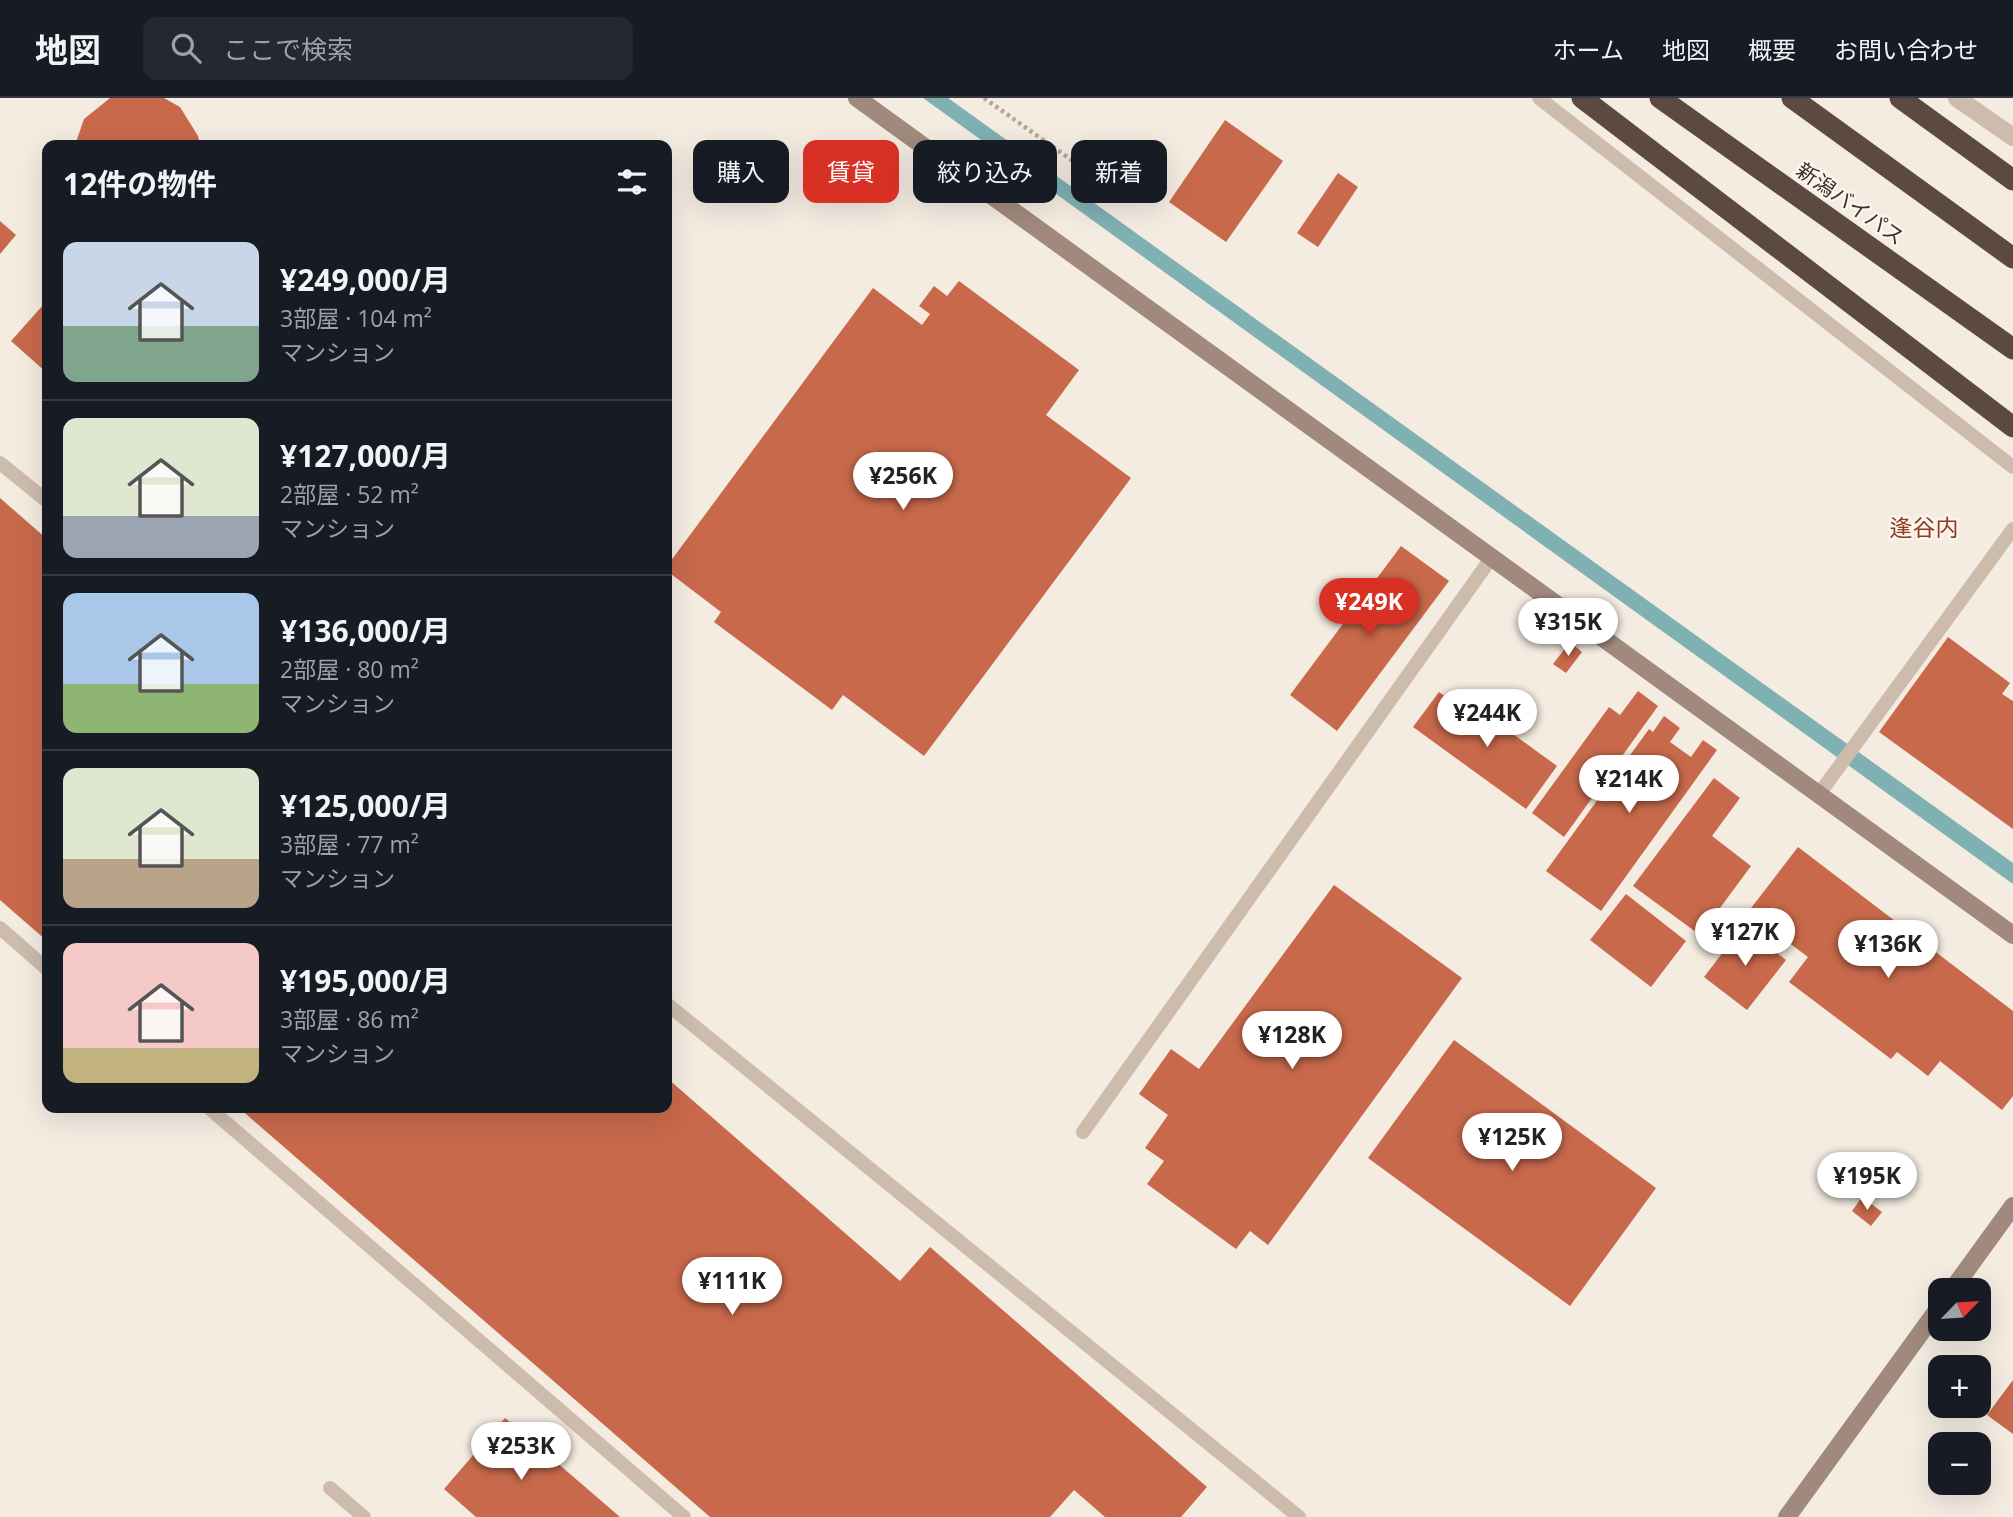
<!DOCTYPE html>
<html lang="ja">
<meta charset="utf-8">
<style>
body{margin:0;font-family:"Open Sans","Noto Sans JP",sans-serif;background:#242831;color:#f1f3f6;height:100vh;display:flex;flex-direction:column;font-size:26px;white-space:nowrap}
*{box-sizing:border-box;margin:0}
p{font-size:23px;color:#9ea1a6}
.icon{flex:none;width:38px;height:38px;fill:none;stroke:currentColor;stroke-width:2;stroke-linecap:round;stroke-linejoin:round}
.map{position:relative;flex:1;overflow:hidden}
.details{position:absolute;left:42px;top:42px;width:630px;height:973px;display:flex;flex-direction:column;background:#171b24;border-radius:14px;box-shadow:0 7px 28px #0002}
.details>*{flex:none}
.guide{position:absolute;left:693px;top:42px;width:665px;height:63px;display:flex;gap:14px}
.needle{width:46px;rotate:65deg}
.fabs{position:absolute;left:1928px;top:1180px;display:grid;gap:14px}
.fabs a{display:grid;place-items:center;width:63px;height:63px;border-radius:14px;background:#171b24;box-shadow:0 7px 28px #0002;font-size:35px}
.price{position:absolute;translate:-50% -60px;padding:0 16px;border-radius:24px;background:#fff;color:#222;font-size:23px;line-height:46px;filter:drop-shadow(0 2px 4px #0008)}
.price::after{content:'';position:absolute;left:50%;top:42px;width:21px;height:16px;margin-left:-10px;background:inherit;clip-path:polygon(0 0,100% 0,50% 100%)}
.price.current{background:#d93025;color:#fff}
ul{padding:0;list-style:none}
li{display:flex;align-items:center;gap:21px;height:175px;padding:0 21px}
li+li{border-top:2px solid #363941}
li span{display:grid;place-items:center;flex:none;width:196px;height:140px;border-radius:14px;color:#555}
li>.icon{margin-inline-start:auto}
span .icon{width:84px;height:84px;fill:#fffc;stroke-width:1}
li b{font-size:30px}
h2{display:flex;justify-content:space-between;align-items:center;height:84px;padding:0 21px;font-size:30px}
.chip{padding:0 24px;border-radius:14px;background:#171b24;box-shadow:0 7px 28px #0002;font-size:24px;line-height:63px}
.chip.current{background:#d93025;color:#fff}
header{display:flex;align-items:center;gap:42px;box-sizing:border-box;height:98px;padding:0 35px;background:#171b24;border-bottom:2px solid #363941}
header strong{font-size:33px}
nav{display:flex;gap:38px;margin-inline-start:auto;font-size:24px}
.search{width:490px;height:63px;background:#242831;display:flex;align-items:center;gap:18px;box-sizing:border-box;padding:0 24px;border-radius:14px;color:#9ea1a6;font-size:26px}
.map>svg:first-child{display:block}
</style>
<header>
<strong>地図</strong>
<div class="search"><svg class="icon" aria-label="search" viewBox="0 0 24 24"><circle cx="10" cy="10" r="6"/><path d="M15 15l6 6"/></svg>ここで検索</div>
<nav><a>ホーム</a><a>地図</a><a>概要</a><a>お問い合わせ</a></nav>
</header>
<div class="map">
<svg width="2013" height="1419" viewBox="0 0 2013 1419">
<rect width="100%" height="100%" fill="#f4ebe1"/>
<!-- water -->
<polygon fill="#7fb0b2" points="923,0 948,0 2013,765 2013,786"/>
<!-- building -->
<g fill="#c8694b">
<polygon points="110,0 164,0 180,9 198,38 200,47 75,47 84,21"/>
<polygon points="1225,22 1283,63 1226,144 1169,104"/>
<polygon points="1338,75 1358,89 1318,149 1297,135"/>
<polygon points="0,123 16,137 0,156"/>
<polygon points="959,183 1079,272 1046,317 1131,380 924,658 843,597 832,612 714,524 721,514 667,473 667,468 873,190 922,227 930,216 919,208 934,188 947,198"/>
<polygon points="44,206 47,209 47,275 11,243"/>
<polygon points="0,400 47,441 47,843 0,802"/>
<polygon points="1401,448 1449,483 1337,633 1290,597"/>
<polygon points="1948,539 2010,585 2002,596 2013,603 2013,731 1879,634"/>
<polygon points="1570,544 1582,554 1566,575 1553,566"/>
<polygon points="1638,593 1658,608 1564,739 1532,715 1609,609 1620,617"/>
<polygon points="1439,594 1471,617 1476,609 1557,668 1526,711 1413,629"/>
<polygon points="1664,618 1680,630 1670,644 1691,659 1703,642 1717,652 1601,813 1546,773 1649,631 1653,634"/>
<polygon points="1714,680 1740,700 1712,738 1751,768 1700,837 1633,788"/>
<polygon points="1798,749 2013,913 2013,998 2002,1012 1940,963 1928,978 1897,954 1891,961 1789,884 1808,859 1748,814"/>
<polygon points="1334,787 1462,880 1268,1147 1250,1133 1236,1151 1147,1086 1164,1063 1145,1050 1168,1017 1139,996 1171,951 1199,971"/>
<polygon points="1626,796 1686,843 1651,889 1590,842"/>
<polygon points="1743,828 1786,862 1747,912 1704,879"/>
<polygon points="1454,942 1656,1090 1570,1208 1368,1060"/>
<polygon points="667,980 900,1183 930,1149 1207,1389 1181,1419 1105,1419 1074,1392 1050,1419 710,1419 239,1010 667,1010"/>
<polygon points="1862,1099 1882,1114 1871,1128 1852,1113"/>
<polygon points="2013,1282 2013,1336 1987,1317"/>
<polygon points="505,1320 620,1419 476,1419 444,1391"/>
</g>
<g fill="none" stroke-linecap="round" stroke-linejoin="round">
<!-- path -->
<polyline stroke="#b9a596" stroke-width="4.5" stroke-dasharray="3.5 3.5" stroke-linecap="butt" points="984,0 1115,93"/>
<!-- lane -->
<g stroke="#cdbbac" stroke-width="14">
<polyline points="1539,0 2013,369"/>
<polyline points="0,365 47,403"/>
<polyline points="1819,696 2013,431"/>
<polyline points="0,830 47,871"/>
<polyline points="667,906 1299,1419"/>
<polyline points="209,1010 684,1419"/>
<polyline points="1083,1034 1492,459"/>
<polyline points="330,1390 364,1419"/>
</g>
<!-- street -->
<polyline stroke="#cdbbac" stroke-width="18" points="1957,0 2013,39"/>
<!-- secondary -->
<g stroke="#a18a7d" stroke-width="18">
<polyline points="857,0 2013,837"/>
<polyline points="1952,1192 2013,1108"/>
<polyline points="1787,1419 1941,1207"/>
</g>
<!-- highway -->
<g stroke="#5c4a42" stroke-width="21">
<polyline points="1582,0 2013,329"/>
<polyline points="1660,0 2013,251"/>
<polyline points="1792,0 2013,160"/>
<polyline points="1900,0 2013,82"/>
</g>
</g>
<g text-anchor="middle" stroke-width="5" stroke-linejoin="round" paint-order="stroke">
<!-- street labels -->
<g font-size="21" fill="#3b302b" stroke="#fbf5ee">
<text transform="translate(1850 106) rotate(35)" y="7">新潟バイパス</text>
</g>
<!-- neighbourhood labels -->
<g font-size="23" fill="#8c3b22" stroke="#fbf5ee">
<text x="1924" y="438">逢谷内</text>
</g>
</g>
</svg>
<div class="fabs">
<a><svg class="needle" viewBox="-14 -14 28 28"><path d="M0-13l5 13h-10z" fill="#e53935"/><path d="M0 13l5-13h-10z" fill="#9ea1a6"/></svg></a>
<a>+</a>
<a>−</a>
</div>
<b class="price" style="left:903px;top:414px">¥256K</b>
<b class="price current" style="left:1369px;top:540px">¥249K</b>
<b class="price" style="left:1568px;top:560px">¥315K</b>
<b class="price" style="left:1487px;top:651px">¥244K</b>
<b class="price" style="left:1629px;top:717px">¥214K</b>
<b class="price" style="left:1745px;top:870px">¥127K</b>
<b class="price" style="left:1888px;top:882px">¥136K</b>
<b class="price" style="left:1292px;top:973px">¥128K</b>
<b class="price" style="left:1512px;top:1075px">¥125K</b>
<b class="price" style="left:1867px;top:1114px">¥195K</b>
<b class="price" style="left:732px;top:1219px">¥111K</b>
<b class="price" style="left:521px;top:1384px">¥253K</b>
<div class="guide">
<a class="chip">購入</a>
<a class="chip current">賃貸</a>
<a class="chip">絞り込み</a>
<a class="chip">新着</a>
</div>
<section class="details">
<h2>12件の物件<svg class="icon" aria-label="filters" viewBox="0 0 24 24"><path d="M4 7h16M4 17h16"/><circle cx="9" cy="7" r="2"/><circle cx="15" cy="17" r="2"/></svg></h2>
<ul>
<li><span style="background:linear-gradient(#c9d6e8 60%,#7fa58c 0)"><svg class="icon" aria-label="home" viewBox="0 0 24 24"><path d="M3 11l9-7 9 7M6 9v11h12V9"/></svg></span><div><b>¥249,000/月</b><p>3部屋 · 104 m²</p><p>マンション</p></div></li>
<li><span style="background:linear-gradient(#dfe7d0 70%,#9aa5b1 0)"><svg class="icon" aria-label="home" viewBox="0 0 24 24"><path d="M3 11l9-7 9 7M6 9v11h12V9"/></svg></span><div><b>¥127,000/月</b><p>2部屋 · 52 m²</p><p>マンション</p></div></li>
<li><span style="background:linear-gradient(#a9c7e8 65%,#8fb573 0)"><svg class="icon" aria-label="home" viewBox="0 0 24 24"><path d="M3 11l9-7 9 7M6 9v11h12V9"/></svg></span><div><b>¥136,000/月</b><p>2部屋 · 80 m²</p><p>マンション</p></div></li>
<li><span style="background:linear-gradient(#dfe7d0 65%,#b9a48a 0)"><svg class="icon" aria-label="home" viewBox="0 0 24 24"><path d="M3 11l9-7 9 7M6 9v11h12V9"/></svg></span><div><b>¥125,000/月</b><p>3部屋 · 77 m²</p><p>マンション</p></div></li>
<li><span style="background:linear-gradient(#f6c9c9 75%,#c2b280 0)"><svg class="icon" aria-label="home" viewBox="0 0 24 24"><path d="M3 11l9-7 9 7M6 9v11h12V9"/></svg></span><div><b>¥195,000/月</b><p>3部屋 · 86 m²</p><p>マンション</p></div></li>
</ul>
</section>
</div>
